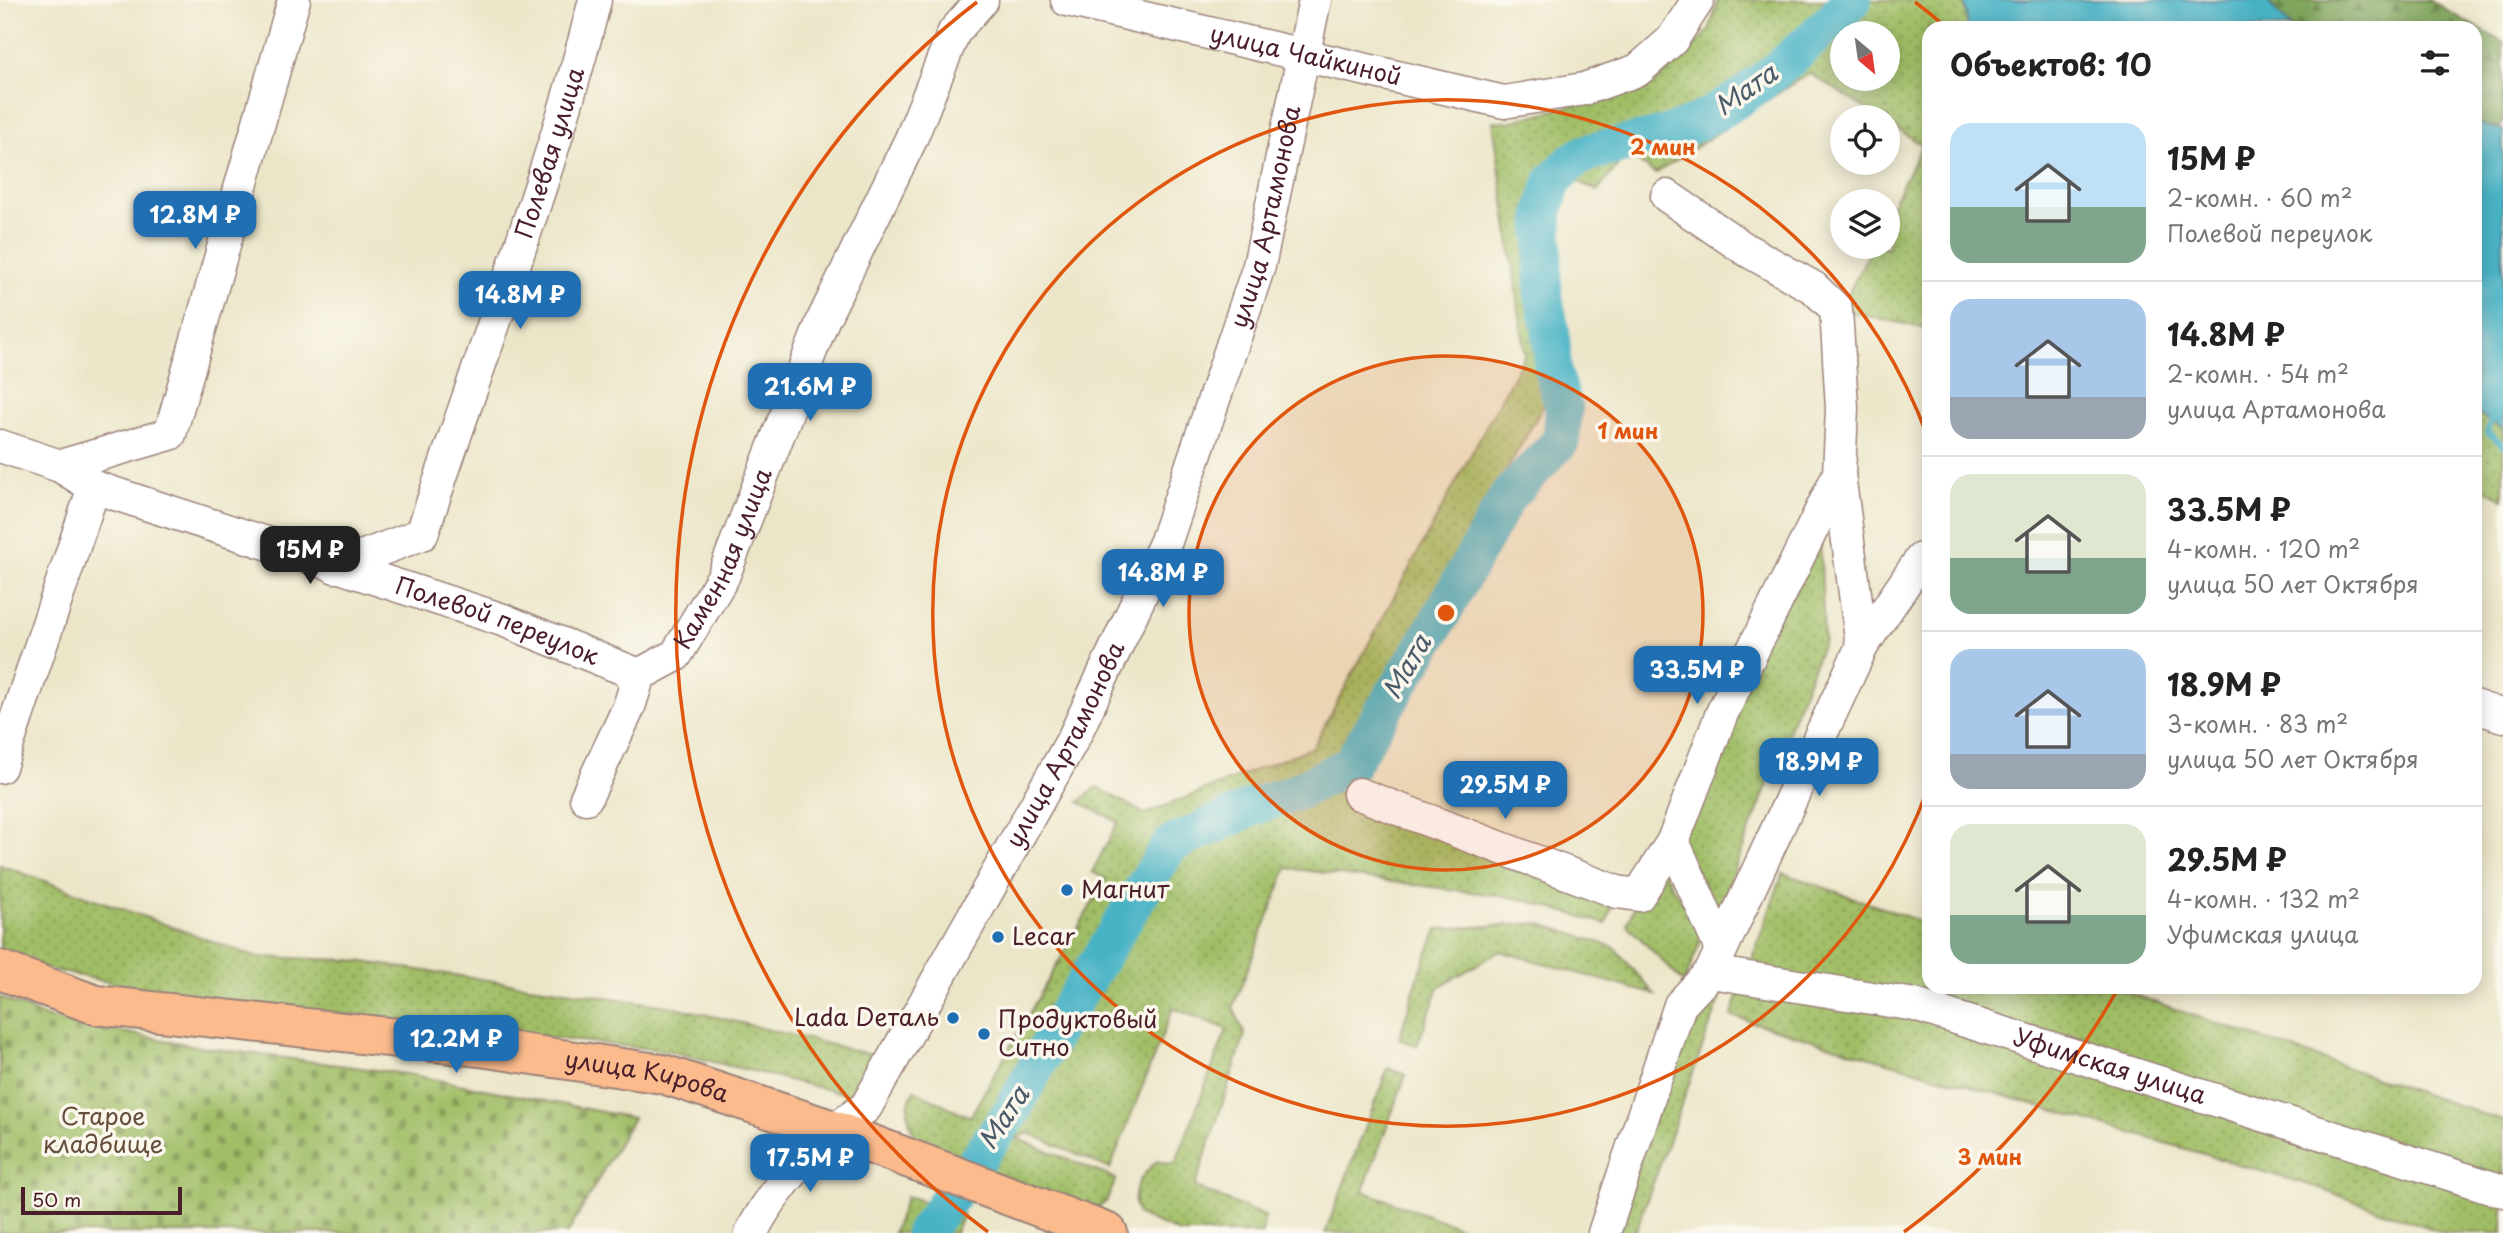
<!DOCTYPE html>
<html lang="ru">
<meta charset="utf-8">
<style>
body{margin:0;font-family:"Playpen Sans",sans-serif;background:#f2f2f2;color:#222;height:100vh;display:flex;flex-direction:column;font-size:26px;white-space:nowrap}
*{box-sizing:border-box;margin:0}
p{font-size:23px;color:#767676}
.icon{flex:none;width:38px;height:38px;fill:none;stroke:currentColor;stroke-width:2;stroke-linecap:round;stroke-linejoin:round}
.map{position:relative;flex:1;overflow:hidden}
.panel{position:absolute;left:1922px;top:21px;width:560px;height:973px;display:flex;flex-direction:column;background:#fff;border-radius:21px;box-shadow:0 4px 18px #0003}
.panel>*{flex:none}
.needle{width:46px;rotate:151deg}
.fabs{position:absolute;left:1830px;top:21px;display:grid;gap:14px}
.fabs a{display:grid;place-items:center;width:70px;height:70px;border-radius:50%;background:#fff;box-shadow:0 4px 18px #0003;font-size:35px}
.scale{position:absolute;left:21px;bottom:18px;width:161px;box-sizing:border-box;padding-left:7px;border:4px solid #4a1f2b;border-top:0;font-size:19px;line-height:24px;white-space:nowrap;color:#4a1f2b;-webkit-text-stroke:5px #fbf7ec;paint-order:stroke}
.price{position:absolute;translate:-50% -60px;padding:0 16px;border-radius:14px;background:#1f6fb2;color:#fff;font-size:23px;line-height:46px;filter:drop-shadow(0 2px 4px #0008)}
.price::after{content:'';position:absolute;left:50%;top:42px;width:21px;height:16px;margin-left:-10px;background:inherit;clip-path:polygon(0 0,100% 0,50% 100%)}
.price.on{background:#222;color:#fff}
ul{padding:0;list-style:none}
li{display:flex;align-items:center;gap:21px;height:175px;padding:0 28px}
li+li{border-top:2px solid #e0e0e0}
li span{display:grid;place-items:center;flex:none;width:196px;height:140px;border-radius:21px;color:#555}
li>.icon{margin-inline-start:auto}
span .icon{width:84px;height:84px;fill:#fffc;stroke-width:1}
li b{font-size:30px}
h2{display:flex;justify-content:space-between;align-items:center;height:84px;padding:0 28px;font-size:30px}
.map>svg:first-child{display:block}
</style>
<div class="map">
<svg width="2503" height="1233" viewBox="0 0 2503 1233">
<defs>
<pattern id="grass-dots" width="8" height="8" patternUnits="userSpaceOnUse" patternTransform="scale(1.75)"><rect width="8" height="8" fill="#a0be66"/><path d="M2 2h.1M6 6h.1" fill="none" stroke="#849a54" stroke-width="1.8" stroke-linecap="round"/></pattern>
<pattern id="forest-firs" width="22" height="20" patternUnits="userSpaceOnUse" patternTransform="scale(1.75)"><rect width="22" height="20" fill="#80a55b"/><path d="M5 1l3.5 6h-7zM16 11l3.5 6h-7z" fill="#6b864b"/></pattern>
<pattern id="cemetery-stones" width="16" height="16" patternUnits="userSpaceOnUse" patternTransform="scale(1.75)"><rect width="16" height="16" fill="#a0be66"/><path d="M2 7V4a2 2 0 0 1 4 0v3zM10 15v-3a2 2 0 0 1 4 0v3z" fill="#849a54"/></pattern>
</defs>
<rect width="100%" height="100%" fill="#fbf7ec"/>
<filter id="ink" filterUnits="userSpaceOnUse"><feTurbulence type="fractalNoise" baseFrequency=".0143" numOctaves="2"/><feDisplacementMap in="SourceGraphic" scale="14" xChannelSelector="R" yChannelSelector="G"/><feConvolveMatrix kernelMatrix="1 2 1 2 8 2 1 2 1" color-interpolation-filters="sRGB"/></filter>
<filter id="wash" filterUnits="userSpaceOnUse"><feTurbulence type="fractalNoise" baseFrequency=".00686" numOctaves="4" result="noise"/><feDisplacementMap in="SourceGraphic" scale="28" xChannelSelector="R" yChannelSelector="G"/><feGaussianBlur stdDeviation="1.57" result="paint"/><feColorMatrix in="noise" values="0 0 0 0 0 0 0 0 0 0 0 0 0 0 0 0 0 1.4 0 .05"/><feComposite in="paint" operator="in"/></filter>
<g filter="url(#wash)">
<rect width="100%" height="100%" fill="#ece6c9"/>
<!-- grass -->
<g fill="url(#grass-dots)" stroke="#756e48" stroke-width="2" fill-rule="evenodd">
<path d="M1718,0H1964L1968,28H1928V329L1840,310L1872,247H1888V213L1922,145L1888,123V117H1879L1809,73L1655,174L1627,153L1598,191L1566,175L1551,206L1562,373L1344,755L1327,793L1359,794L1617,892L1606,924L1517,898L1287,868L1233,1007L1245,1035L1195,1187L1265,1216L1262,1233H1180L1138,1215C1129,1192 1139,1177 1157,1161L1175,1164L1227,1029L1173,1008L1110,1169L1029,1133L1016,1138L1116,1179L1106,1202L1096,1209L921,1148C910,1127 902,1111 914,1090L970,1117L1106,879L1092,872L1118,822L1079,802L1097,787L1145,814L1313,747L1525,354L1493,121L1508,122L1653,85L1709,31ZM1843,33H1888V79H1843Z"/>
<polygon points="2474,412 2503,429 2503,499 2475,483"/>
<polygon points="1819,506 1824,640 1719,909 1669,827"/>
<polygon points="1654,855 1702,937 1684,983 1627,925"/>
<polygon points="0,865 256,957 350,960 675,1007 878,1056 850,1095 669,1051 171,995 48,969 0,948"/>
<polygon points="1783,873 1928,924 1928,987 2111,987 2503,1121 2503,1233 2445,1233 2309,1185 1731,1016"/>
<polygon points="1538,923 1614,947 1655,995 1500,951 1439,987 1417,1046 1399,1039 1417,980 1437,929"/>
<polygon points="1722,993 1635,1233 1615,1233 1690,1009"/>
<polygon points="1388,1068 1406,1075 1363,1191 1465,1229 1464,1233 1325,1233"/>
<polygon points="907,1196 963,1214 955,1233 893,1233"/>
</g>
<!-- forest -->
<polygon fill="url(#forest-firs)" stroke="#656243" stroke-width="2" points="2266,0 2428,0 2503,42 2503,122 2499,129 2475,123 2474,28 2292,28"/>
<!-- cemetery -->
<polygon fill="url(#cemetery-stones)" stroke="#756e48" stroke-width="2" points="0,997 48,1018 201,1047 407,1074 633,1118 568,1233 0,1233"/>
<!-- water -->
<g fill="#48b3c6" stroke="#496978" stroke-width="2">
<polygon points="1964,0 2266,0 2292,28 1968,28"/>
<polygon points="2474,123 2503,130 2503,429 2475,412"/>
</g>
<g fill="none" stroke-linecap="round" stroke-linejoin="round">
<!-- stream -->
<polyline stroke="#48b3c6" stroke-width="6" points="2493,414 2487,432 2503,445"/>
<!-- river -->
<path stroke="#48b3c6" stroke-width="38" d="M924,1233L1012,1111L1061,1021L1170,845L1257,805L1294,793L1350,765L1430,635L1508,496L1561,441L1564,408L1553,372L1551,332L1543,294L1544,211L1553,181L1573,161L1587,153C1621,144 1659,139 1691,125C1755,97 1803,47 1853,0"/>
</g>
</g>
<g filter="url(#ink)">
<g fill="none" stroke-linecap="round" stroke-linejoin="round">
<!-- minor casing -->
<g stroke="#9b827a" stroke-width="35">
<g id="minor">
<path id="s1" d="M1067,0L1504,102L1584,89L1638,70L1672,40L1698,0"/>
<polyline points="1667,196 1745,249 1814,288 1836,309 1842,408 1839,474 1862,646"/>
<path id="s2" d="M0,446L60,466L94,487L503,620L639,675"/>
<polyline points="60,466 170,434 294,0"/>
<path id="s3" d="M335,567L422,534C480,356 549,182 595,0"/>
<polyline points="2474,706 2503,716"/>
<polyline points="0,767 94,487"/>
<polyline points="1359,794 1617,892 1639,895 1673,841"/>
<path id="s4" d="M586,798L629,707L639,675L676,655L723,577L823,320L911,139L954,32L982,0"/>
<polyline points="1720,947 1673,841 1722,713 1839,474"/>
<path id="s5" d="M1711,972L1915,1005L2503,1191"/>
<path id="s6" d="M751,1233C777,1183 819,1139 866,1107L1074,737L1166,541L1259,266L1315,0"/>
<polyline points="1604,1233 1680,1005 1711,972 1862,646 1921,559 1928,558"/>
</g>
</g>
<!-- major casing -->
<g stroke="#9b827a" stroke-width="42">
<g id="major">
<path id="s7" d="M0,970L96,1005L480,1047L663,1074L833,1130L1108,1233"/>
</g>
</g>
<!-- minor -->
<use href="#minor" stroke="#fff" stroke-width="32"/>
<!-- major -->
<use href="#major" stroke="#fbbb8d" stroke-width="38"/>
</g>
</g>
<!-- distance rings -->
<circle cx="1446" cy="613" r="257" fill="#e0560e" fill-opacity=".12"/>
<g fill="none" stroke="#e0560e" stroke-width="3.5">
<circle cx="1446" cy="613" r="257"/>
<path d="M1928 788A513 513 0 1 1 1928 438"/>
<path d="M2116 992A770 770 0 0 1 1904 1232M988 1232A770 770 0 0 1 977 2M1915 2A770 770 0 0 1 1946 27"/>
</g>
<!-- markers -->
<g fill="#1f6fb2" stroke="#fbf7ec" stroke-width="2.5">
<circle cx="1067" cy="890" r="7"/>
<circle cx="998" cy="937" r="7"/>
<circle cx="953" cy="1018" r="7"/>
<circle cx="984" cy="1034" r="7"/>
</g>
<g text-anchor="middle" stroke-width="7" stroke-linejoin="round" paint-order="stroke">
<!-- street labels -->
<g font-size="24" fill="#4a1f2b" stroke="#fbf7ec">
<text dy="8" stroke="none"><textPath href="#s1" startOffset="245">улица Чайкиной</textPath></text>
<text dy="8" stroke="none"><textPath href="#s3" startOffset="495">Полевая улица</textPath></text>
<text dy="8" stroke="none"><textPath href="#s6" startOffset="1153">улица Артамонова</textPath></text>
<text dy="8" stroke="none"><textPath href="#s4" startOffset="284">Каменная улица</textPath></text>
<text dy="8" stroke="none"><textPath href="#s2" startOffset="528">Полевой переулок</textPath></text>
<text dy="8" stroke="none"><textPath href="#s6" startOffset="586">улица Артамонова</textPath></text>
<text dy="8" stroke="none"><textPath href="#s5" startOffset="411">Уфимская улица</textPath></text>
<text dy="8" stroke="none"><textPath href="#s7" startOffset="658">улица Кирова</textPath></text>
</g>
<!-- poi labels -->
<g font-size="24" fill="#4a1f2b" stroke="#fbf7ec" text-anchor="start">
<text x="1081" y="898">Магнит</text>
<text x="1012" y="945">Lecar</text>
<text x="939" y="1026" text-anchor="end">Lada Dеталь</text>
<text x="998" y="1028">Продуктовый<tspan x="998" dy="28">Ситно</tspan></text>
</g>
<!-- park labels -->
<g font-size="24" fill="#644f3d" stroke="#fbf7ec">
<text x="103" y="1125">Старое<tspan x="103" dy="28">кладбище</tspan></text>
</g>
<!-- water labels -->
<g font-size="26" font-style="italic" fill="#495a69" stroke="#fbf7ec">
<text transform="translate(1746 90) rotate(-35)" y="9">Мата</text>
<text transform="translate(1407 667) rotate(-60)" y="9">Мата</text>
<text transform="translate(1004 1118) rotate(-57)" y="9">Мата</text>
</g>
</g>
<circle cx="1446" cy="613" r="10" fill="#e0560e" stroke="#fbf7ec" stroke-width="3.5"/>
<g font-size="21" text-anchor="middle" font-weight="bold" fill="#e0560e" stroke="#fbf7ec" stroke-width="7" stroke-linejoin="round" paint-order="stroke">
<text x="1663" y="155">2 мин</text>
<text x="1628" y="439">1 мин</text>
<text x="1990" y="1165">3 мин</text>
</g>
</svg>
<div class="fabs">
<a><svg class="needle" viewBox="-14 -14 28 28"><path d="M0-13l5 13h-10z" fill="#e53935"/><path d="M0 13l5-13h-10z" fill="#767676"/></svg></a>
<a><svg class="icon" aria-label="locate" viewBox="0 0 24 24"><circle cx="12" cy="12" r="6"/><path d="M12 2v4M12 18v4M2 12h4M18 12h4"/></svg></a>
<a><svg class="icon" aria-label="layers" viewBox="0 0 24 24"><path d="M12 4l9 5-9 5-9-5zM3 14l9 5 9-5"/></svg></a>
</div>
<div class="scale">50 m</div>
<b class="price" style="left:195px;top:251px">12.8M ₽</b>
<b class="price" style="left:520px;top:331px">14.8M ₽</b>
<b class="price" style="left:810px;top:423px">21.6M ₽</b>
<b class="price on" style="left:310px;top:586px">15M ₽</b>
<b class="price" style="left:1163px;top:609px">14.8M ₽</b>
<b class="price" style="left:1697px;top:706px">33.5M ₽</b>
<b class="price" style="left:1819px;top:798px">18.9M ₽</b>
<b class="price" style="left:1505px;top:821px">29.5M ₽</b>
<b class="price" style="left:456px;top:1075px">12.2M ₽</b>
<b class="price" style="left:810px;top:1194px">17.5M ₽</b>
<section class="panel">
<h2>Объектов: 10<svg class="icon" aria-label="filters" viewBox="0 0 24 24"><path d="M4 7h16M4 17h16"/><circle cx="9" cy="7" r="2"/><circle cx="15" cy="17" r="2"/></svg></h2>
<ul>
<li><span style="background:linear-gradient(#bfe0f5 60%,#7fa58c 0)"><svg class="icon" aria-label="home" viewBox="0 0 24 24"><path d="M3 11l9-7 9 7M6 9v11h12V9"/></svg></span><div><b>15M ₽</b><p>2-комн. · 60 m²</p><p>Полевой переулок</p></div></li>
<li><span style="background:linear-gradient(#a9c7e8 70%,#9aa5b1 0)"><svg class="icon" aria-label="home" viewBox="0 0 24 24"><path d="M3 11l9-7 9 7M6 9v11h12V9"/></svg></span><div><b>14.8M ₽</b><p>2-комн. · 54 m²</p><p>улица Артамонова</p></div></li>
<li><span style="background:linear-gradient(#dfe7d0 60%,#7fa58c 0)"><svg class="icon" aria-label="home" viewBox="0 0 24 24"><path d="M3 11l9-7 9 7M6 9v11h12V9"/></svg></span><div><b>33.5M ₽</b><p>4-комн. · 120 m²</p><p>улица 50 лет Октября</p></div></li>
<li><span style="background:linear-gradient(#a9c7e8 75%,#9aa5b1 0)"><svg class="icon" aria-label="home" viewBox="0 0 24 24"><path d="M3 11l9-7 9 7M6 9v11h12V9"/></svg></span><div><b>18.9M ₽</b><p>3-комн. · 83 m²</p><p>улица 50 лет Октября</p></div></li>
<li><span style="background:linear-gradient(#dfe7d0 65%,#7fa58c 0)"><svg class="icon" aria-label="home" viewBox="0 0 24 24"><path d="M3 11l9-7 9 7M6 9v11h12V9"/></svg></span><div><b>29.5M ₽</b><p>4-комн. · 132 m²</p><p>Уфимская улица</p></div></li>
</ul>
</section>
</div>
